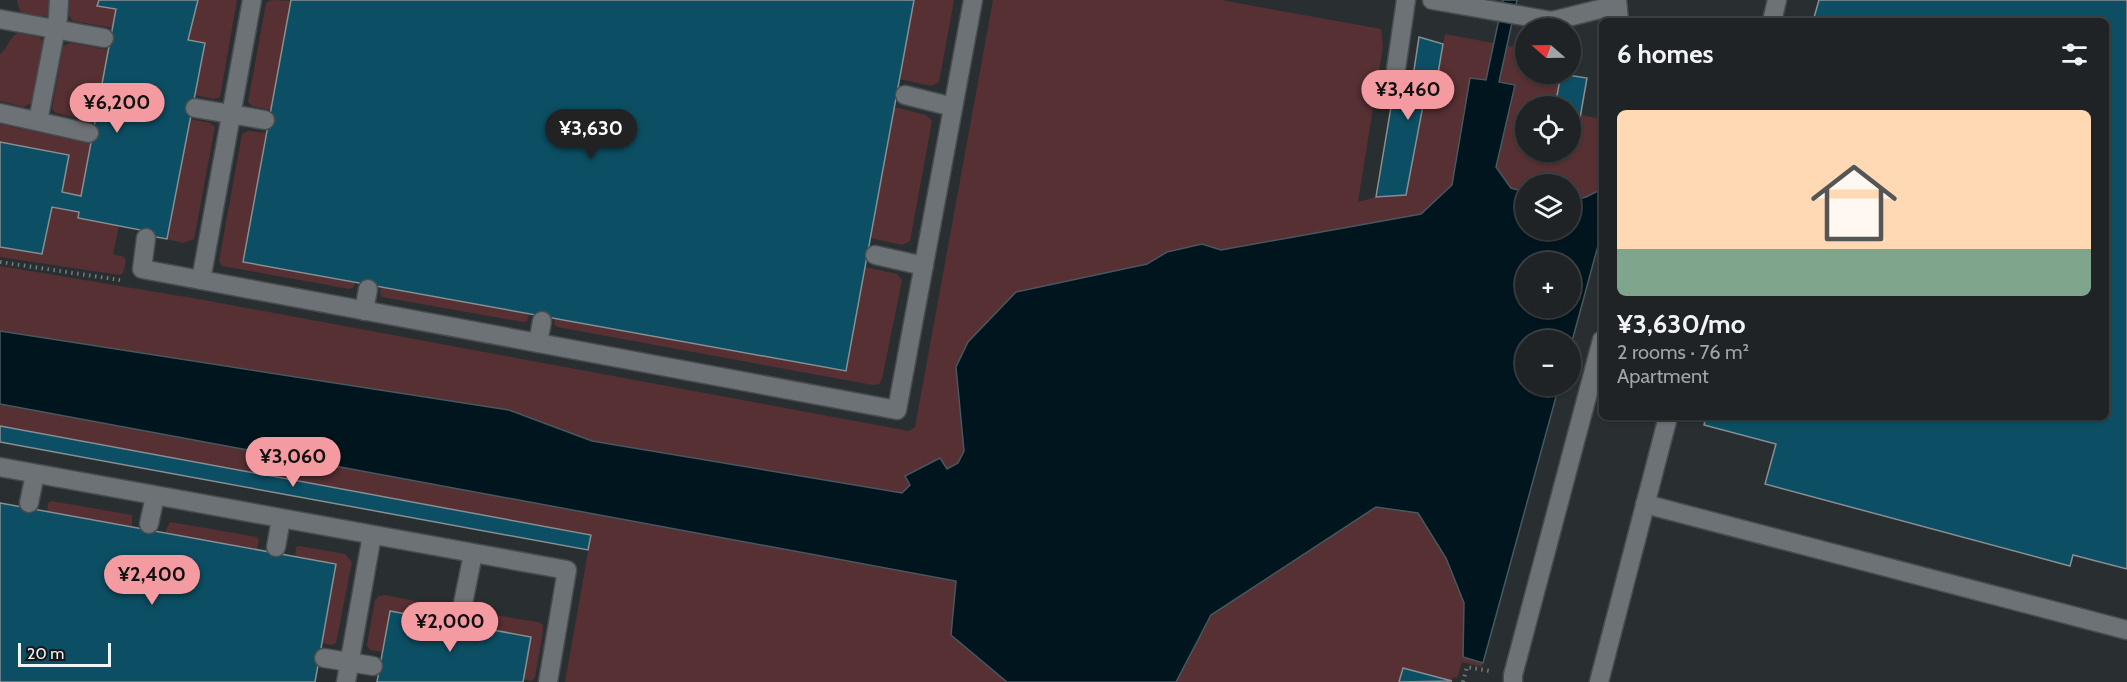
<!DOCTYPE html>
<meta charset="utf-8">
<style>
body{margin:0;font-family:Cabin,sans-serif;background:#272b2d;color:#f1f3f6;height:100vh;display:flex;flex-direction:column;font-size:22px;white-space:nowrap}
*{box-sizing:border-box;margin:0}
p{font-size:20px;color:#a1a4a7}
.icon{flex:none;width:33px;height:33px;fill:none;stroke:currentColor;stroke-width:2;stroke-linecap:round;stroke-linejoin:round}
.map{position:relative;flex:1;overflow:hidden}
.details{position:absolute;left:1599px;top:18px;width:510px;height:402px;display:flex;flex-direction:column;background:#1f2325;border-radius:9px;box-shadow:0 2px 4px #0004,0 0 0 2px #3c4042}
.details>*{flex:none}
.needle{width:39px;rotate:290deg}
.controls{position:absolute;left:1515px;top:18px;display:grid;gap:12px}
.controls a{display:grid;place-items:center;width:66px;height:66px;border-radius:50%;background:#1f2325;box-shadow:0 2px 4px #0004,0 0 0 2px #3c4042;font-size:30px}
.scale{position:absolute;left:18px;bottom:15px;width:93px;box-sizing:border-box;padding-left:6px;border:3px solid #f1f5f7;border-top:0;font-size:16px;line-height:21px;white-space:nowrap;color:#f1f5f7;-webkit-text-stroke:4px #141618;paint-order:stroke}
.price{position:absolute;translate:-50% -51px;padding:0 14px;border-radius:21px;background:#f49aa1;color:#111;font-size:20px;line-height:39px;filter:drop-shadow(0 2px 3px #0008)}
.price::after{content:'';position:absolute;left:50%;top:36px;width:18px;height:14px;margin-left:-9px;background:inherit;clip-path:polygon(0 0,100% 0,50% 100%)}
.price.current{background:#222;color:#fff}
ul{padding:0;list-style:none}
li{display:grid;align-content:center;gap:12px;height:318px;padding:0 18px}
li span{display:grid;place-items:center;height:186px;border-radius:9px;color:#555}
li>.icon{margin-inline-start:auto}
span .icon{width:108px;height:108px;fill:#fffc;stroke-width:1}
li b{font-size:26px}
h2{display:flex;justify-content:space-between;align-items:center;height:72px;padding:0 18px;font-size:26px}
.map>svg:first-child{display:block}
</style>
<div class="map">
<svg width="2127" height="682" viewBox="0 0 2127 682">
<rect width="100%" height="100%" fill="#292f31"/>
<!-- green -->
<g fill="#563033">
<path d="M17,0H49L48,16C41,17 25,16 20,11C19,9 17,2 17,0Z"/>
<polygon points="69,0 99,0 98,6 116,9 113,28 73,21 69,16"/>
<polygon points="198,0 237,0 220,97 214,99 195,95 205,43 188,40"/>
<polygon points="271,0 291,1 271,110 252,106 248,102 266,3"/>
<polygon points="914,0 954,0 939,82 931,86 899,79"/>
<polygon points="993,0 1221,0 1381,29 1383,46 1358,202 1376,197 1406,195 1424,100 1429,95 1434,96 1445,34 1525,49 1526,74 1561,74 1555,106 1526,106 1526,152 1570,152 1571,146 1575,147 1581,115 1602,119 1602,189 1586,197 1571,201 1570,184 1526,184 1525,192 1511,188 1496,167 1515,85 1470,78 1452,185 1421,214 1221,250 1202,244 1167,252 956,367 964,452 958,464 947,469 940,458 905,476 910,485 903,493 592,441 509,410 0,331 0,266 204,300 909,431 915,427"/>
<path d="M18,33L39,37L43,41L33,102L24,107L0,101V54C8,49 9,37 18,33Z"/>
<polygon points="70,43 109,50 95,122 56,113 52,109 63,46"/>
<polygon points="894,107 926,115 932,121 910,241 902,245 870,238"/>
<polygon points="190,119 210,123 215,127 194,239 183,243 167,239"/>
<polygon points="0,124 90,144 81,196 62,192 69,155 0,142"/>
<polygon points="248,131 267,133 244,262 355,283 354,287 350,289 222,266 219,261 242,134"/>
<polygon points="52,207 79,212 78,218 119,226 113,254 124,257 126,261 123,273 120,275 0,257 0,247 42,254"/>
<polygon points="865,267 897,274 902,280 882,379 879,384 873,385 557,327 554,324 555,318"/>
<polygon points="381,287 529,314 527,321 523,322 382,297 380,294"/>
<polygon points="0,404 956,581 951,635 1007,682 565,682 591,535 0,426"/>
<polygon points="51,501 132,515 132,527 47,512 48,503"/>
<polygon points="1376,506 1418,513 1446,558 1464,603 1463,657 1483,663 1482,667 1462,662 1457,678 1453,677 1452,681 1403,668 1399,682 1176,682 1211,616"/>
<polygon points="170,522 257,537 259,540 257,550 165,533"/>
<polygon points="300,546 345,554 352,562 336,643 332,645 322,643 336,565 295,557 296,547"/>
<polygon points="385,595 446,607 448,611 446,621 390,611 382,652 370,650 367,645 375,600 379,596"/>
<polygon points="482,613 538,622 543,625 543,631 535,677 532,681 523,679 531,637 476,626 477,615"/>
</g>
<!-- water -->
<path fill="#00151e" stroke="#48585f" stroke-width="1.5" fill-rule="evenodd" d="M1503,0H1517L1499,82L1515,85L1496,167L1511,188L1525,192L1526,230H1570L1571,201L1586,197L1602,189V231L1571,345L1570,340H1526V386H1559L1483,663L1463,657L1464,603L1446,558L1418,513L1376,507L1211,615L1176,682H1007L951,635L956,581L0,404V331L509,410L592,441L902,493L910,485L905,476L940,458L947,469L958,463L964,451L956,367L968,342L1016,292L1147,264L1167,252L1202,244L1221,250L1421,214L1452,185L1470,78L1486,80ZM1526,262H1570V308H1526Z"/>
<!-- building -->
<g fill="#0c4f64" stroke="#888e91" stroke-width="1.5">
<polygon points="99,0 198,0 188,40 205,43 167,239 150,236 151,232 78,218 79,212 52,207 42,254 0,247 0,142 69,155 62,192 81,196 116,9 97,6"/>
<polygon points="291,0 914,0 846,371 243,262"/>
<polygon points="1819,0 2127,0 2127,569 2073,555 2070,566 1765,484 1776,444 1704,425 1706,417 2106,417 2106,21 1813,21"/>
<polygon points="1419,37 1443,44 1434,97 1429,95 1424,100 1406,195 1376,197 1394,89 1421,97 1421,94 1411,90"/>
<polygon points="1561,74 1587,78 1575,147 1570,146 1570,106 1555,106"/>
<polygon points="0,426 591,535 588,550 0,442"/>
<polygon points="0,503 336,564 315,682 0,682"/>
<polygon points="390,611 531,637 523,682 377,682"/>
<polygon points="1403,668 1452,681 1399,682"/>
</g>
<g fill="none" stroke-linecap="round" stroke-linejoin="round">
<!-- minor casing -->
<g stroke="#484c4e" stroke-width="21">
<g id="minor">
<polyline points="252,0 201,280 897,410 973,0"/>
<polyline points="1432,0 1552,21 1616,5"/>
<polyline points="1617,0 1619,21"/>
<polyline points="0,19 104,38"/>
<polyline points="1772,21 1777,0"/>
<polyline points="1394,83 1406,0"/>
<polyline points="905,95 953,107"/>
<polyline points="195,108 265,120"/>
<polyline points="0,113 89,133"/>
<polyline points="38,121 58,17 59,0"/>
<polyline points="146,238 142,269 201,280"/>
<polyline points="875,255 924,266"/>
<polyline points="364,311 368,289"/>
<polyline points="538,343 542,321"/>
<polyline points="0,467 567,570 548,682"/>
<polyline points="29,503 35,474"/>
<polyline points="1645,504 2127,630"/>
<polyline points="149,524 155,496"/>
<polyline points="276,547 281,519"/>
<polyline points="460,618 473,554"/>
<polyline points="324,658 373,666"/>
<polyline points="346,682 372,535"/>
<polyline points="1513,682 1513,675 1602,340"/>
<polyline points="1599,682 1668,417"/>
</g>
</g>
<!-- path -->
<g stroke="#757a7c" stroke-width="4" stroke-dasharray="1.5 4.5" stroke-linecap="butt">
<polyline points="0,262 120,280"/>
<polyline points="1463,682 1467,667 1490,671"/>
</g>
<!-- minor -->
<use href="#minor" stroke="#6c7275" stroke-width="18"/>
</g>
</svg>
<div class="controls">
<a><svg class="needle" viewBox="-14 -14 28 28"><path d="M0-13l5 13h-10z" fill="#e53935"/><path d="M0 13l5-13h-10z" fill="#a1a4a7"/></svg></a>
<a><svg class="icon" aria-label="locate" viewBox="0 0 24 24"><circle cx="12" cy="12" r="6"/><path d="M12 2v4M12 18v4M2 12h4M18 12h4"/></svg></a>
<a><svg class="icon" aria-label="layers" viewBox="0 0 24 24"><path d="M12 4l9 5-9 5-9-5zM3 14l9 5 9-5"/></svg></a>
<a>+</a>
<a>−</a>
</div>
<div class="scale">20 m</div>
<b class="price" style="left:1408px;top:121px">¥3,460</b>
<b class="price" style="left:117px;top:134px">¥6,200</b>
<b class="price current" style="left:591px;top:160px">¥3,630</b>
<b class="price" style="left:293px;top:488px">¥3,060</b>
<b class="price" style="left:152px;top:606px">¥2,400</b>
<b class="price" style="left:450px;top:653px">¥2,000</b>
<section class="details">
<h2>6 homes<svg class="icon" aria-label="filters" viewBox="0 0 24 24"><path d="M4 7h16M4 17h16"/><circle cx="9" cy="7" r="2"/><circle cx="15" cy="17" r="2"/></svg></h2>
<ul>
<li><span style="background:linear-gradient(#ffd9b3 75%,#7fa58c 0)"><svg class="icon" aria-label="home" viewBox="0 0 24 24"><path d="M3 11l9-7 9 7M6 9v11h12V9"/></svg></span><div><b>¥3,630/mo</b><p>2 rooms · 76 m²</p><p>Apartment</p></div></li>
</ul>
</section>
</div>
